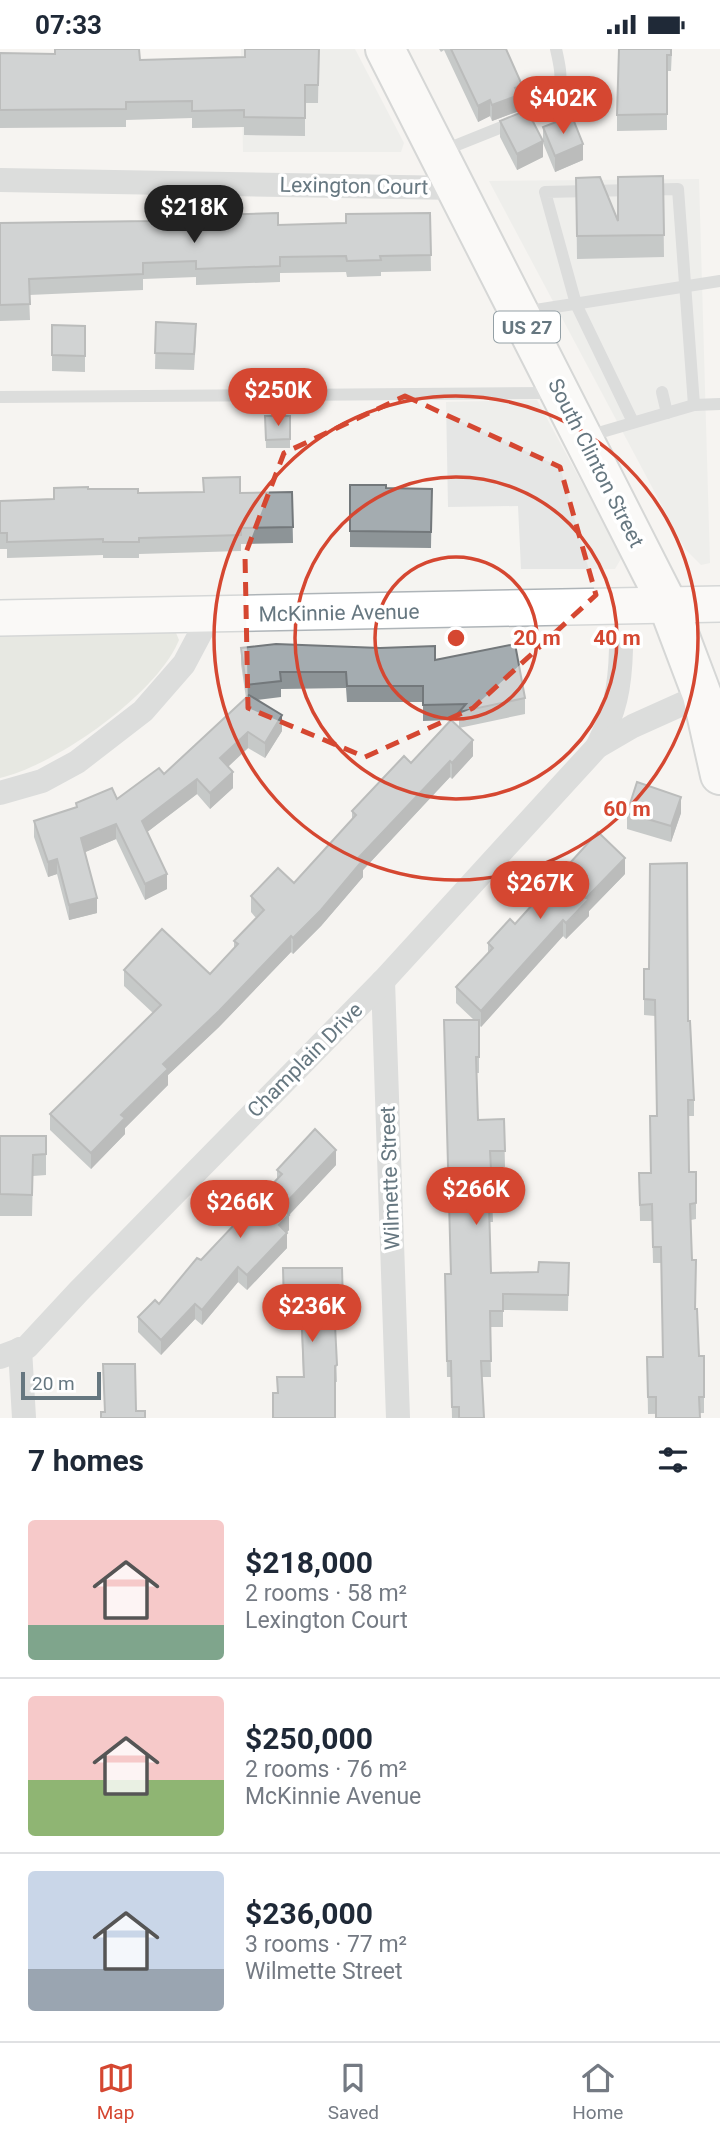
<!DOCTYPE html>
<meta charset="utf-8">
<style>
body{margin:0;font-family:Roboto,sans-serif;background:#f6f6f7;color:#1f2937;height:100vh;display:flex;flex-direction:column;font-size:26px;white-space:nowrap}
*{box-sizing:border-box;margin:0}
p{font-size:23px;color:#747a83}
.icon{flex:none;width:38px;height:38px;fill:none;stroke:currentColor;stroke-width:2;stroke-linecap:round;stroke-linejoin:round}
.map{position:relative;height:1369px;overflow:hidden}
.sheet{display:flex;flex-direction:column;background:#fff;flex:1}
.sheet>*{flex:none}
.scale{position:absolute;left:21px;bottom:18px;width:80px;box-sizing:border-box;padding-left:7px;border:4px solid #667780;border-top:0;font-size:19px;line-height:24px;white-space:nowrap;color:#667780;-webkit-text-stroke:5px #fff;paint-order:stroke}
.price{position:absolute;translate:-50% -60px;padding:0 16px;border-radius:24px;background:#d54731;color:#fff;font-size:23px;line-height:46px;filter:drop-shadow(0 2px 4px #0008)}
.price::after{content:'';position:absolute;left:50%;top:42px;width:21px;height:16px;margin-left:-10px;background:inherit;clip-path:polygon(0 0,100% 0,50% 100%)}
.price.active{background:#222;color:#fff}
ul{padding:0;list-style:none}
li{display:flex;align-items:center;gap:21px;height:175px;padding:0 28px}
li+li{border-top:2px solid #e0e1e3}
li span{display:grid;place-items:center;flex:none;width:196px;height:140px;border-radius:7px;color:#555}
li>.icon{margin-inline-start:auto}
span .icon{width:84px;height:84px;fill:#fffc;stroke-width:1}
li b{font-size:30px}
h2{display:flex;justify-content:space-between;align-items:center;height:84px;padding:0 28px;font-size:30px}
.status{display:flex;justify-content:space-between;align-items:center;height:49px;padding:0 35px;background:#fff;direction:ltr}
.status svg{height:19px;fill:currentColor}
.dock{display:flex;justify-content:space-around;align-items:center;height:98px;border-top:2px solid #e0e1e3;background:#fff;font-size:19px;color:#747a83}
.dock a{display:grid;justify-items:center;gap:4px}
.dock .active{color:#d54731}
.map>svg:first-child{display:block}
</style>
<div class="status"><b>07:33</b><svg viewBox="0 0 49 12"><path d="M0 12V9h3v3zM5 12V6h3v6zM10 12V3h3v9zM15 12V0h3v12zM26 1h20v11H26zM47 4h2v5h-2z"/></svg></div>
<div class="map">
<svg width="720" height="1369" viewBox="0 0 720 1369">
<rect width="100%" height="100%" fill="#f5f4f1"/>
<!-- built -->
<g fill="#e5e6e5">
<polygon points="241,0 355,0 404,94 401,103 243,103"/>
<polygon points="699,130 710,514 701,516 685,500 489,132"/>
<polygon points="537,351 622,508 615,520 521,520 518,457 448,458 446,353"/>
</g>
<!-- green -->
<path fill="#d5d9d1" d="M169,580L176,584L179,591C157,645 56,716 0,729V582Z"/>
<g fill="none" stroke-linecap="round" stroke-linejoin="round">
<!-- secondary casing -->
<g stroke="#aeb4b8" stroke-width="38">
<polyline id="secondary" points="0,569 720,555"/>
</g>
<!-- highway casing -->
<g stroke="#afb4b6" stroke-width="42">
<polyline id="highway" points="385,0 668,556 702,646 720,726"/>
</g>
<!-- lane -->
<g stroke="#bcc0c3" stroke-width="12">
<path d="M442,102L537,64C565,44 563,31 556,0"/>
<polyline points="523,263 720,232"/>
<polyline points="662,343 667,364"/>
<polyline points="0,348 553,344"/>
<polyline points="633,373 576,255 545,143 678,140 694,356"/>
<polyline points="588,387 694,356 720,355"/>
</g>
<!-- street -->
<g stroke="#bcc0c3" stroke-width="24">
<polyline points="0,131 457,139"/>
<path d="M597,698C615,662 620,640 621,600"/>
<polyline points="0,744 42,732 77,713 143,662 184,615 210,566"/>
<polyline points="383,932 398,1369"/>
<polyline points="20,1300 24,1369"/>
<polyline points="0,1308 27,1298 79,1242 383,932 597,698 633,677 702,646"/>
</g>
<!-- secondary -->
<use href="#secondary" stroke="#fff" stroke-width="35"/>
<!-- highway -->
<use href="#highway" stroke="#fff" stroke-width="38"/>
</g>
<!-- wall -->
<g fill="#8d9497" fill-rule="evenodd">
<polygon points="319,0 318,54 305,54 305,87 244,86 244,78 192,79 192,69 126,71 126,78 0,79 0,4 140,11 245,8"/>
<polygon points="439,0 506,0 522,52 519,53 519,62 492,72 490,67 478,73 444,1 441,3"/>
<polygon points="672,0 671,22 667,22 667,81 617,82 617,66"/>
<polygon points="500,72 543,92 543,78 583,111 555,123 543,94 543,108 517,121 500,88"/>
<polygon points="663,127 664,208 577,210 576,129 618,172"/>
<polygon points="430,164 431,222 381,223 381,227 347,228 346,223 280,224 280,233 196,236 196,228 143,230 143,241 29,246 30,271 0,272 0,174 278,176 346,174"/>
<polygon points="156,273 196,291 194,321 155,320"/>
<polygon points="52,276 85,277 85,323 52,322"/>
<polygon points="265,367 290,367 290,399 266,399"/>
<polygon points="350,436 386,439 432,440 431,499 350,498"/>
<polygon points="88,440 138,444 292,443 293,494 241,495 241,502 139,505 139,509 103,509 103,506 7,509 7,500 0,500 0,452 54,450"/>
<path d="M241,599L435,611L525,649V665L459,679L473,707L452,730L450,728L363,821V828L321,877L293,905L291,903L219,978L168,1026V1036L125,1079V1085L91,1120L50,1081V1065L153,964L124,937V921L210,925L234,899V892L256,869L251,863V847L294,834L352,771V762L411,714L451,671L423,672V653H347L346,639L281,640V648L257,651L282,682L265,709L248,699L228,718L233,739L210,760L197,745L147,783L167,840L145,851L116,790L85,803L97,864L69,871L57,825L48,828L34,788V772L76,759V754L117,750L164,725L246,649L241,615ZM451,671H459V679Z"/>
<polygon points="627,764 681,764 671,793 627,780"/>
<polygon points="625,825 589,862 589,867 566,890 563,887 481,978 479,976 479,1024 477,1024 478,1071 504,1070 505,1118 491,1118 493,1173 489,1173 491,1224 538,1223 569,1214 568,1262 503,1261 503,1278 490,1278 491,1328 482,1328 484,1369 452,1369 451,1328 447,1328 445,1225 451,1225 474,971 456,954 456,938 488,904 488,894 515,875"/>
<polygon points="644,920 688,972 694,1051 694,1067 688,1067 689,1123 696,1154 696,1170 691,1171 692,1211 699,1307 704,1307 704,1364 648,1365 647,1308 663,1308 661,1214 653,1214 652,1172 640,1172 639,1124 650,1124 657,1067 655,967 644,966"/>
<polygon points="0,1087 46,1087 46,1126 33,1127 32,1167 0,1167"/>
<polygon points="336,1116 289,1166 289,1181 287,1183 287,1199 247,1241 238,1233 202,1276 195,1270 161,1306 138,1283 138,1268 159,1255 277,1131 277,1121"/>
<polygon points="283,1219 342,1219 343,1272 335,1272 337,1333 303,1328 301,1272 284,1273"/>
</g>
<!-- shaded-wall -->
<g fill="#73787b">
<polygon points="522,36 522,52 519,53 519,62 492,72 492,56 515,39"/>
<polygon points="490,51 490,67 478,73 478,57"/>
<polygon points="543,92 543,108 517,121 517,105"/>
<polygon points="583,95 583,111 555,123 555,107"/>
<polygon points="282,666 282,682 265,709 265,694"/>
<polygon points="248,683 248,699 220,725 220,709"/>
<polygon points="473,691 473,707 452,730 452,714"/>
<polygon points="450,712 450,728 363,821 363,828 321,877 293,905 293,889 359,808"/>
<polygon points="233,723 233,739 210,760 210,744"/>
<polygon points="197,730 197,745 142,787 142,772"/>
<polygon points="681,748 681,764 671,793 671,777"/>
<polygon points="116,775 116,790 81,805 81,789"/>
<polygon points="625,809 625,825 589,862 589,867 566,890 566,874 586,849"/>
<polygon points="57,810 57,825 48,828 48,813"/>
<polygon points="167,825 167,840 145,851 145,835"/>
<polygon points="97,849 97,864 69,871 69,856"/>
<polygon points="563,871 563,887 481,978 481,962"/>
<polygon points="291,887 291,903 219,978 168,1026 168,1036 125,1079 125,1085 91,1120 91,1104 163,1015"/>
<polygon points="336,1101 336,1116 289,1166 289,1181 279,1192 279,1176 281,1159"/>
<polygon points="287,1184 287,1199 247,1241 247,1226"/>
<polygon points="238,1218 238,1233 202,1276 202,1261"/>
<polygon points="195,1255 195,1270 161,1306 161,1291"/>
</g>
<!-- building -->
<g fill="#a4acb0" stroke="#73787b" stroke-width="2">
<polygon points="55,0 139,0 140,11 245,8 245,0 319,0 318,36 305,36 305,69 244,68 244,61 192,62 192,52 126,53 126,60 0,61 0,4 55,5"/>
<polygon points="451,0 506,0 522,36 515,39 519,46 492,56 490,51 478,57"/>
<polygon points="619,0 671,0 671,6 667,6 667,65 617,66"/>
<polygon points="527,61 543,92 517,105 500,72"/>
<polygon points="564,70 573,70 583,95 555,107 543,78"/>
<polygon points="663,127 664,186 577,187 576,129 600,128 618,172 618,128"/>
<polygon points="278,164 278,176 346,174 346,165 430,164 431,206 380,207 381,211 347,212 346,207 280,208 280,217 196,220 196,212 143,214 143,225 29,230 30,255 0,256 0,174 150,172 150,168"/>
<polygon points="156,273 196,275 194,305 155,304"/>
<polygon points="52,276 85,277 85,307 52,306"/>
<polygon points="265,367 290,367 290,390 266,391"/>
<polygon points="240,428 240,444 292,443 293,478 241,479 241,486 139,489 139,493 103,493 103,490 7,493 7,484 0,484 0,452 54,450 54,439 88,438 88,440 138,440 138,444 204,443 203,429"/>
<polygon points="350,436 386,436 386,439 432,440 431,483 350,482"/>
<polygon points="276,595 380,599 435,597 435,611 515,595 525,649 459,663 466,655 423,656 423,637 347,637 346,623 280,623 281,632 246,636 241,599"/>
<polygon points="249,646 282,666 265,694 248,683 220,709 233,723 210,744 197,730 142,772 167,825 145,835 116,775 81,789 97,849 69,856 57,810 48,813 34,772 77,758 76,754 112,739 117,750 159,719 164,725"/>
<polygon points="451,671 473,691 452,714 450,712 359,808 363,811 321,861 293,889 291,887 219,962 163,1015 168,1020 121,1066 125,1069 91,1104 50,1065 161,956 124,921 162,880 210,925 238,895 234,892 264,861 251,847 278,819 294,834 356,766 352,762 404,707 411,714"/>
<polygon points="637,733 681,748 671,777 627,764"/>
<polygon points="598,783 625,809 586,849 589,850 566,874 563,871 481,962 456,938 493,899 488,894 510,870 515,875"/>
<polygon points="687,814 688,972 690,972 694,1051 688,1051 689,1123 696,1123 696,1154 690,1155 692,1211 696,1211 695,1260 697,1260 699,1307 704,1307 704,1348 699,1348 700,1369 656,1369 656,1348 648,1348 647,1308 663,1308 661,1198 653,1198 652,1155 640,1156 639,1124 651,1124 650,1067 657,1067 655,951 644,950 644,920 649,920 650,815"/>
<polygon points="444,971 479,971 479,1008 476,1008 478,1071 504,1070 505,1102 490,1102 493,1157 489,1157 491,1224 538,1223 539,1213 569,1214 568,1246 503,1245 503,1262 490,1262 491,1312 481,1312 484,1369 459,1369 459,1358 452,1358 451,1312 447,1312 445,1225 451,1225"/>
<polygon points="315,1080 336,1101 281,1159 289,1166 279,1176 287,1184 247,1226 238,1218 202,1261 195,1255 161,1291 138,1268 155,1251 159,1255 197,1209 201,1211 282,1125 277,1121"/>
<polygon points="0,1087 46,1087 46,1105 33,1106 32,1146 0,1145"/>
<polygon points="283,1219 342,1219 343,1256 334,1256 337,1316 335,1317 335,1369 273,1369 273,1344 278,1344 277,1328 304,1328 301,1256 284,1257"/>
<polygon points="103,1315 135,1315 136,1362 145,1362 145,1369 101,1369 101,1363 105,1363"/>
</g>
<!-- marked area -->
<path d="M0 0H720V1369H0ZM405,347L560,418L596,546L473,659L365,708L248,659L245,506L284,404Z" fill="#f5f4f1" fill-opacity=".55" fill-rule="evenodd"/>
<path fill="none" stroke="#d54731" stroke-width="5" stroke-dasharray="14 9" stroke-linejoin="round" d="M405,347L560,418L596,546L473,659L365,708L248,659L245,506L284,404Z"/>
<!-- distance rings -->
<g fill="none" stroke="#d54731" stroke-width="3.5">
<circle cx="456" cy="589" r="81"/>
<circle cx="456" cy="589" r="161"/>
<circle cx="456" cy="589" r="242"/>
</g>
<g text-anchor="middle" stroke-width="7" stroke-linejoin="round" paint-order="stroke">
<!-- shield labels -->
<rect fill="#fff" stroke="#94a0a6" stroke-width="2" x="494" y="262.5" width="66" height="31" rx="5"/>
<g font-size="19" font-weight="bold" fill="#667780">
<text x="527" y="285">US 27</text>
</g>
<!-- street labels -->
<g font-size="21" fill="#667780" stroke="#fff">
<text transform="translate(354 137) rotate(1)" y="7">Lexington Court</text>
<text transform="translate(596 414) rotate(63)" y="7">South Clinton Street</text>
<text transform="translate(339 564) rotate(-1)" y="7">McKinnie Avenue</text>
<text transform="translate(305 1011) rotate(-45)" y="7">Champlain Drive</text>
<text transform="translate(390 1129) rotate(-92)" y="7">Wilmette Street</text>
</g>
</g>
<circle cx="456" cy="589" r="10" fill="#d54731" stroke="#fff" stroke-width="3.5"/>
<g font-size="21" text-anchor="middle" font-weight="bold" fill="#d54731" stroke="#fff" stroke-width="7" stroke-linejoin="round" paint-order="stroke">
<text x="537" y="596">20 m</text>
<text x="617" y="596">40 m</text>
<text x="627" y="767">60 m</text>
</g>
</svg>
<div class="scale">20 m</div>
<b class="price" style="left:563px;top:87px">$402K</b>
<b class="price active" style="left:194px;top:196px">$218K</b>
<b class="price" style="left:278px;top:379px">$250K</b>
<b class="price" style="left:540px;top:872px">$267K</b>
<b class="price" style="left:476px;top:1178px">$266K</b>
<b class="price" style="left:240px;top:1191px">$266K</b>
<b class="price" style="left:312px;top:1295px">$236K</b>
</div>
<section class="sheet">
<h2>7 homes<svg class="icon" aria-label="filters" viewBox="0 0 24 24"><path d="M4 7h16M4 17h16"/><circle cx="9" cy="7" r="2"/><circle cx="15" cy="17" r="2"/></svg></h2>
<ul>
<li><span style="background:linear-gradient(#f6c9c9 75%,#7fa58c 0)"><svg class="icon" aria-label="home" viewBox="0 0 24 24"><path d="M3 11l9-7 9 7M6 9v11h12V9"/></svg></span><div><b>$218,000</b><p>2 rooms · 58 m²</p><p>Lexington Court</p></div></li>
<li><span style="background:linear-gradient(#f6c9c9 60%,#8fb573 0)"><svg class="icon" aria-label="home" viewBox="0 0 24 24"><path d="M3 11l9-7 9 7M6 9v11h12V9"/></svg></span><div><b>$250,000</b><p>2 rooms · 76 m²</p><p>McKinnie Avenue</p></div></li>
<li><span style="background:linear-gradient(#c9d6e8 70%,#9aa5b1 0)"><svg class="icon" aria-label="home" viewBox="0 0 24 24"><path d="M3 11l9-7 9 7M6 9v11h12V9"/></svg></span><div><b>$236,000</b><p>3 rooms · 77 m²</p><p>Wilmette Street</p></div></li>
</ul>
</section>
<nav class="dock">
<a class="active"><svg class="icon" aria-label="map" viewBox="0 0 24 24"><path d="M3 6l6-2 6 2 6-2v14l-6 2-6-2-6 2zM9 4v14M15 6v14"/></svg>Map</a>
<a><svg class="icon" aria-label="saved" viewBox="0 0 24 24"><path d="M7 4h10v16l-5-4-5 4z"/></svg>Saved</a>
<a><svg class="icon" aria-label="home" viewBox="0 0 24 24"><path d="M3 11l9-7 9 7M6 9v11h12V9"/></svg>Home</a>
</nav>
